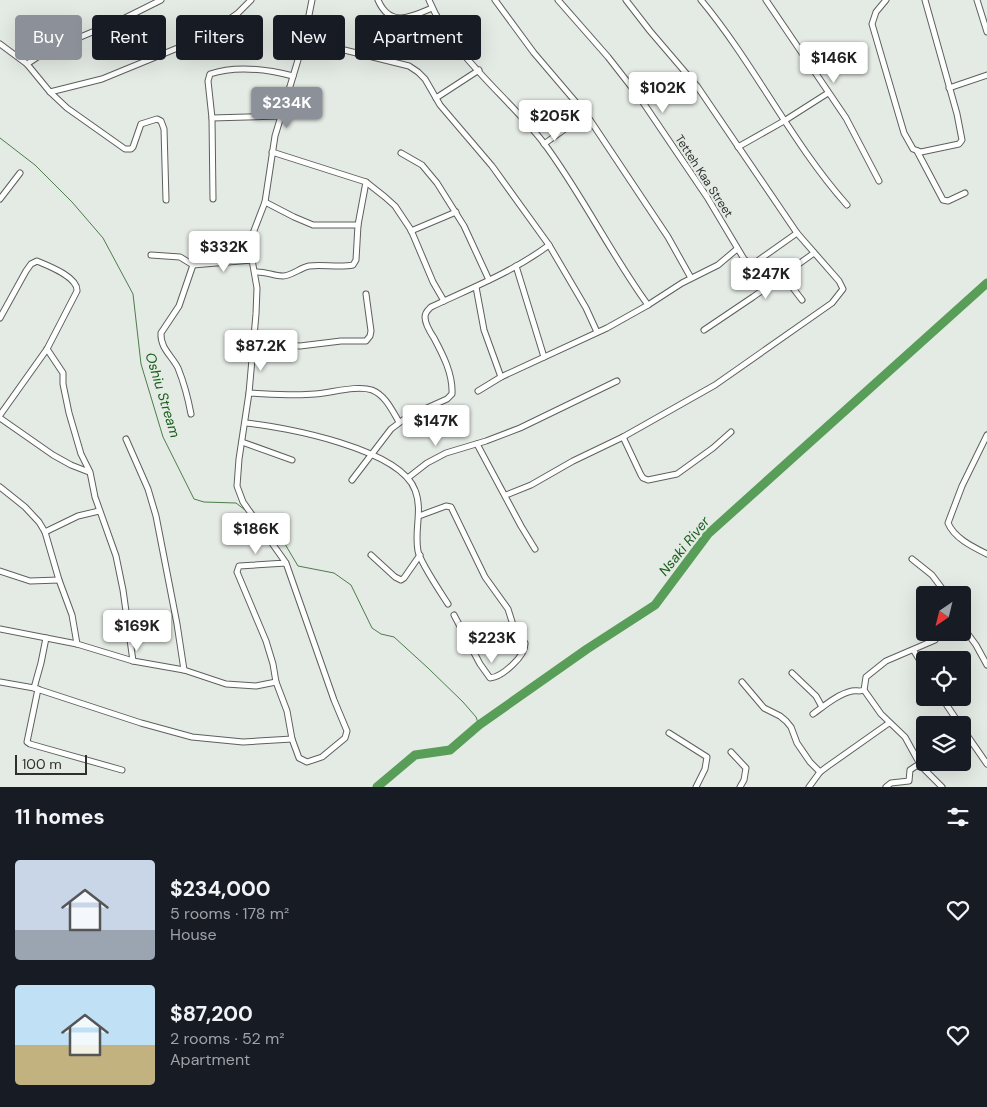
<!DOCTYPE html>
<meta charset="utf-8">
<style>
body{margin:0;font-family:"DM Sans",sans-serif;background:#20242c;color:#f1f3f6;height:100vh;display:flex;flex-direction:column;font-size:19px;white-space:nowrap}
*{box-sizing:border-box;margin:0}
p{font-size:16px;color:#9ea1a6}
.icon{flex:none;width:28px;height:28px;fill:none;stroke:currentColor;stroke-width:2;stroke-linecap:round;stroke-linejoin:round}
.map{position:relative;height:787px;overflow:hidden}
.details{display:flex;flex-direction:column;background:#171b24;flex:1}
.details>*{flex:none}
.banner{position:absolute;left:15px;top:15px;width:500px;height:45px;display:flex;gap:10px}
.needle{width:32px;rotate:215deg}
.controls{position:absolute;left:916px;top:586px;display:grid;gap:10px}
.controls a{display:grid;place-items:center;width:55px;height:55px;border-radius:5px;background:#171b24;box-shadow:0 5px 20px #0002;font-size:25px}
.scale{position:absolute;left:15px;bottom:12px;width:72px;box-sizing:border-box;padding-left:5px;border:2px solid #2e302e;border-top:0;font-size:14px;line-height:18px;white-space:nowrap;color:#2e302e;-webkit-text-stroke:4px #e4eae4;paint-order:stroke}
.price{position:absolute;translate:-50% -42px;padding:0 11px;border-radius:5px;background:#fff;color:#222;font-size:16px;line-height:32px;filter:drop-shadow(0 1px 2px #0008)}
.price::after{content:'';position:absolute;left:50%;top:30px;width:15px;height:11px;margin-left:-8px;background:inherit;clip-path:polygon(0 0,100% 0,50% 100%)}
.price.active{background:#8c9099;color:#fff}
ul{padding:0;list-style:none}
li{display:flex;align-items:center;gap:15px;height:125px;padding:0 15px}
li span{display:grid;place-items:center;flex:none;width:140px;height:100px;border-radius:5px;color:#555}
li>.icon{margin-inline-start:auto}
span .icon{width:60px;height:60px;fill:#fffc;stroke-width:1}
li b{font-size:21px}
h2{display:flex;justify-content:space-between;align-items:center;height:60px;padding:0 15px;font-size:21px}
.chip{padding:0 18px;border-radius:5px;background:#171b24;box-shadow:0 5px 20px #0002;font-size:18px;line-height:45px}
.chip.active{background:#8c9099;color:#fff}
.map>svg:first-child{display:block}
</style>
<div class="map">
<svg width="987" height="787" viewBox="0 0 987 787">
<rect width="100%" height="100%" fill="#e4eae4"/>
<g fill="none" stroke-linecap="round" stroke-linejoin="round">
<!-- stream -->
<g stroke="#4c7d4b" stroke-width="1">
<polyline points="0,138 35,165 72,202 103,238 133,294 141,364 163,437 194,499 204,502 236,503 245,510"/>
<polyline points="255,516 279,534 298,566 334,573 351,585 372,628 381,634 394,637 428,668 463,702 476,717 479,725"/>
</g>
<!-- river -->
<polyline stroke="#599e58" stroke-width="9" points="377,787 415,755 450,750 479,725 587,649 655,605 708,534 987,283"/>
<!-- minor casing -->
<g stroke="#5c615c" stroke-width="7">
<g id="minor">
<path d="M378,0C390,28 411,17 432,8"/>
<path d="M429,0C451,54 507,96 543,142C582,194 610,253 648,305"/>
<polyline points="495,0 534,53 586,114 668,237 691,278"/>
<polyline points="558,0 608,57 640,98 707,197 744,259 748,262 756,262 797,233"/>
<path d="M701,0C755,65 791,142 847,205"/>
<polyline points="766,0 846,118 879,181"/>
<polyline points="886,0 876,12 872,24 904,133 913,149 921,152 959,144 962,140 957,114 925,0"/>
<polyline points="977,0 987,32"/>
<polyline points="304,40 409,66 418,72 425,79 440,105 492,166 549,245 586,308 597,332"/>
<polyline points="0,44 27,64 50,92 102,79 202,38 238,13 251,0"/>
<polyline points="27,64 45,52 123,19 161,0"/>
<polyline points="949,88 987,75"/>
<polyline points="50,92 67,108 125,149 131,149 133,147 141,124 157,119 161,121 164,129 166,200"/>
<polyline points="436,98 479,70"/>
<polyline points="212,118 281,116"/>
<polyline points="544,144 586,114"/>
<polyline points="738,147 784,121 828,93"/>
<polyline points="917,151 943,200 948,201 965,193"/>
<polyline points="272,152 366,182 385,197 395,206 411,230 433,282 444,301"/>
<polyline points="401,153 422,165 437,183 464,226 489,280"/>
<polyline points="0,199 20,173"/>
<path d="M213,199L212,118L208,81L210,74C237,65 266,69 293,76"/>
<polyline points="265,202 294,217 313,225 358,225"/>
<polyline points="411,231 456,212"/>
<polyline points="151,255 180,257 193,265 252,260"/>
<polyline points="516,266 544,357"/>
<path d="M255,272C265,271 273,276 283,276C291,276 300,268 309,266C323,264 339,268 353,265L356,260L358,225L366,182"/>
<polyline points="783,275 802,300"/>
<polyline points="476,287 484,330 501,377"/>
<path d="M0,318L26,271L31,264L37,261C49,266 78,277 77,291L47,349L0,415"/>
<polyline points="704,330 753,297 814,253"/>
<polyline points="254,343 300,346 341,341 366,341 370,336 371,331 366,294"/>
<polyline points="47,349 63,373 63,384 69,413 81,454 90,472 95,497 116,556 123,590 133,661"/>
<polyline points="478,391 501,377 607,328 648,305 682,283 718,265 737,249"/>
<path d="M249,393C271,394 293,396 315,394C331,393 357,385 372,390C385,395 392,410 399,422"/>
<path d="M191,414C188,398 184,383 178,368C172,356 160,348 161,333L179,306L193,265"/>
<polyline points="0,418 53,455 71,465 89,472"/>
<path d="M246,423C286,427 400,449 415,490C423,510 414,530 418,551C420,562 441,593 448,604"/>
<path d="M987,435L962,486L948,523C954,538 973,547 987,554"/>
<polyline points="623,437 641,475 643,478 648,480 677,474 713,448 731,432"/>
<polyline points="126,439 148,489 156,516 177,624 184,670"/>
<polyline points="242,442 292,460"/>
<polyline points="477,444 521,526 535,549"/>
<polyline points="409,477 427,463 446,453 486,441 520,428 617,381"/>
<path d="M352,480L391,429L407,417L447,399L452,394C453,374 443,355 434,338C430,332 425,324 425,317C425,312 428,310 431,307C471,288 513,272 549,245"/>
<polyline points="0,487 25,507 39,522 45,532 59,580 72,615 77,644"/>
<polyline points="506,495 531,485 573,461 623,437 715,385 832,303 843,289 839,281 797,233 697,86 650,31 626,0"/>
<path d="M419,516L446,506L451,507L485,577L508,609L514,628L525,643C526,656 502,677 490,678L480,664L454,615"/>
<polyline points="45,532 78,516 99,511"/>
<polyline points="371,555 395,577 401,580 404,578 420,555"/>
<polyline points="912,559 932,575 947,595"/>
<polyline points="286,563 239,566 237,572 266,641 273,664 276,682 287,711 292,739 299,758 307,762 322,757 345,738 347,731 334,700 286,563 243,502 237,486 239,459 249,393 256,314 257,288 251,254 250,241 265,202 275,136 304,40 312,0"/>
<polyline points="0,571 30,581 59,580"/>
<polyline points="962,626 976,645 987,665"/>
<polyline points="0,629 77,644 133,661 184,670 226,684 256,686 276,682"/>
<polyline points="914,651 925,669"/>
<polyline points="792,673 816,696 822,707"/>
<polyline points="0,682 34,688 141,723 192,737 243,742 292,739"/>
<polyline points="742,682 764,708 780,716 786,721 791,727 797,743 810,762 820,772"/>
<polyline points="34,688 41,663 46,638"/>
<polyline points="38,689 27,742 30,744 122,770"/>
<polyline points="864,690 881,714 905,737 921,766 942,787"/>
<polyline points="942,698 960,725"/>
<path d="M813,714C824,706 838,694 852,691C857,690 859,692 864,690L866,677L886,661L935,640"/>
<polyline points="962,728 987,764"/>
<polyline points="669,733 707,757 705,769 696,787"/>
<polyline points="731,752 746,768 744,780 740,787"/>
<polyline points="809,787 820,772 828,766 889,723"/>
<polyline points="886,787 891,783 909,781 910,770 916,766 921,766"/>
</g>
</g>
<!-- minor -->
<use href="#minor" stroke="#fff" stroke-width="5"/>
</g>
<g text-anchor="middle" stroke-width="4.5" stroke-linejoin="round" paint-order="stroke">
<!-- street labels -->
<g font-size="12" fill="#2e302e" stroke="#e4eae4">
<text transform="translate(704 176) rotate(57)" y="4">Tetteh Kaa Street</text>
</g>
<!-- water labels -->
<g font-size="14" font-style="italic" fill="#19601c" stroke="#e4eae4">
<text transform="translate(163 395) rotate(73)" y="5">Oshiu Stream</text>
<text transform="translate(684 546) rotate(-51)" y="5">Nsaki River</text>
</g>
</g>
</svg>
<div class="controls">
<a><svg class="needle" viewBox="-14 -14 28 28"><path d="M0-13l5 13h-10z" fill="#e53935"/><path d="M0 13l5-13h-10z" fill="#9ea1a6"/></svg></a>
<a><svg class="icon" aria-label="locate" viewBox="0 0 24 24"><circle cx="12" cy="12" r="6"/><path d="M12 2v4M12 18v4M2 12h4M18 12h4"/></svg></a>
<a><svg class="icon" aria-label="layers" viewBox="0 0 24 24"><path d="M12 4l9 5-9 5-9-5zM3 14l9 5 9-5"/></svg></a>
</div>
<div class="scale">100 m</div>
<b class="price" style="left:834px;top:84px">$146K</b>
<b class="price" style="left:663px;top:114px">$102K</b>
<b class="price active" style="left:287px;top:129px">$234K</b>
<b class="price" style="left:555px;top:142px">$205K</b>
<b class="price" style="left:224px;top:273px">$332K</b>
<b class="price" style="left:766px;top:300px">$247K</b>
<b class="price" style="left:261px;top:372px">$87.2K</b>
<b class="price" style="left:436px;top:447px">$147K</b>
<b class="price" style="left:256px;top:555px">$186K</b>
<b class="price" style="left:137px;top:652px">$169K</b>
<b class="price" style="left:492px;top:664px">$223K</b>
<div class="banner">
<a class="chip active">Buy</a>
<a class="chip">Rent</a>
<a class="chip">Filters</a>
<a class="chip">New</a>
<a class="chip">Apartment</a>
</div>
</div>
<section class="details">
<h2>11 homes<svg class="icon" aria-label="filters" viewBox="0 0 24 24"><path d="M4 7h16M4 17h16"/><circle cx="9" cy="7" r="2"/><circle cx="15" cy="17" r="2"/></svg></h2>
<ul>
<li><span style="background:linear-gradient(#c9d6e8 70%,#9aa5b1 0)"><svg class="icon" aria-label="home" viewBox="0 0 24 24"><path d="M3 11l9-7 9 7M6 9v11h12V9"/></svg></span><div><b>$234,000</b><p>5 rooms · 178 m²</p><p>House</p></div><svg class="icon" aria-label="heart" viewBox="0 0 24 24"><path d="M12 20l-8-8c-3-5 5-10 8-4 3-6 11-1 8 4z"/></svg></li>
<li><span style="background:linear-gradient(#bfe0f5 60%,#c2b280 0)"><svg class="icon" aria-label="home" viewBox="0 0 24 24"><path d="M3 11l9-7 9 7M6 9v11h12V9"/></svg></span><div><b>$87,200</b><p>2 rooms · 52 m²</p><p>Apartment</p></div><svg class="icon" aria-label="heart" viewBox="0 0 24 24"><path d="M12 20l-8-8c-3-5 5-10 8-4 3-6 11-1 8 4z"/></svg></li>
</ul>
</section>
